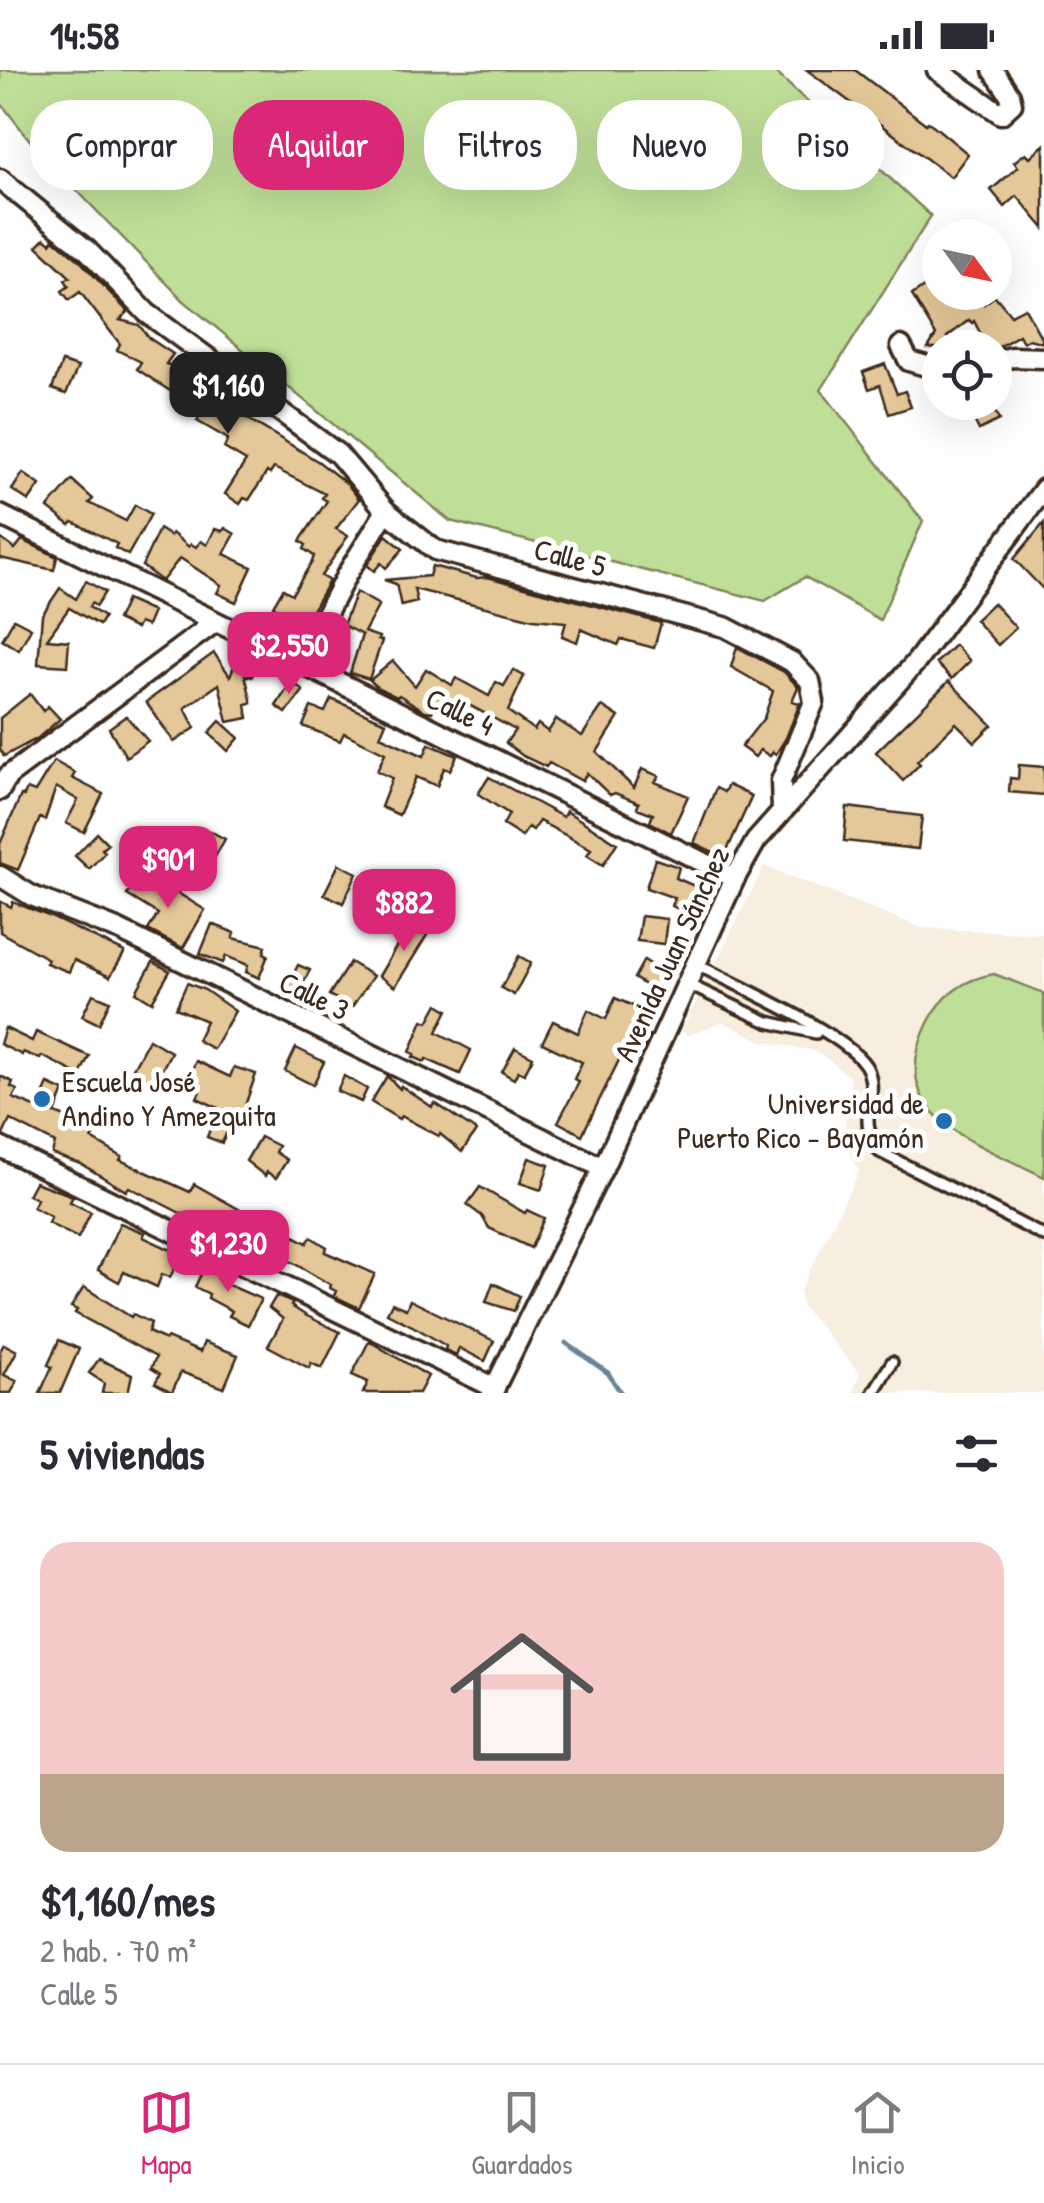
<!DOCTYPE html>
<html lang="es">
<meta charset="utf-8">
<style>
body{margin:0;font-family:"Patrick Hand",sans-serif;background:#f2f2f3;color:#2b2b33;height:100vh;display:flex;flex-direction:column;font-size:38px;white-space:nowrap}
*{box-sizing:border-box;margin:0}
p{font-size:32px;color:#7c7c81}
.icon{flex:none;width:55px;height:55px;fill:none;stroke:currentColor;stroke-width:2;stroke-linecap:round;stroke-linejoin:round}
.map{position:relative;height:1323px;overflow:hidden}
.drawer{display:flex;flex-direction:column;background:#fff;flex:1}
.drawer>*{flex:none}
.top-card{position:absolute;left:30px;top:30px;width:985px;height:90px;display:flex;gap:20px}
.needle{width:65px;rotate:123deg}
.fabs{position:absolute;left:922px;top:150px;display:grid;gap:20px}
.fabs a{display:grid;place-items:center;width:90px;height:90px;border-radius:50%;background:#fff;box-shadow:0 10px 40px #0002;font-size:50px}
.price{position:absolute;translate:-50% -85px;padding:0 22px;border-radius:20px;background:#db2777;color:#fff;font-size:32px;line-height:65px;filter:drop-shadow(0 2px 5px #0008)}
.price::after{content:'';position:absolute;left:50%;top:60px;width:30px;height:22px;margin-left:-15px;background:inherit;clip-path:polygon(0 0,100% 0,50% 100%)}
.price.current{background:#222;color:#fff}
ul{padding:0;list-style:none}
li{display:grid;align-content:center;gap:20px;height:530px;padding:0 40px}
li span{display:grid;place-items:center;height:310px;border-radius:30px;color:#555}
li>.icon{margin-inline-start:auto}
span .icon{width:180px;height:180px;fill:#fffc;stroke-width:1}
li b{font-size:42px}
h2{display:flex;justify-content:space-between;align-items:center;height:120px;padding:0 40px;font-size:42px}
.pill{padding:0 35px;border-radius:40px;background:#fff;box-shadow:0 10px 40px #0002;font-size:35px;line-height:90px}
.pill.current{background:#db2777;color:#fff}
.status{display:flex;justify-content:space-between;align-items:center;height:70px;padding:0 50px;background:#fff;direction:ltr}
.status svg{height:28px;fill:currentColor}
.menu{display:flex;justify-content:space-around;align-items:center;height:140px;border-top:2px solid #e1e1e2;background:#fff;font-size:28px;color:#7c7c81}
.menu a{display:grid;justify-items:center;gap:5px}
.menu .current{color:#db2777}
.map>svg:first-child{display:block}
</style>
<div class="status"><b>14:58</b><svg viewBox="0 0 49 12"><path d="M0 12V9h3v3zM5 12V6h3v6zM10 12V3h3v9zM15 12V0h3v12zM26 1h20v11H26zM47 4h2v5h-2z"/></svg></div>
<div class="map">
<svg width="1044" height="1323" viewBox="0 0 1044 1323">
<rect width="100%" height="100%" fill="#fff"/>
<filter id="ink" filterUnits="userSpaceOnUse"><feTurbulence type="fractalNoise" baseFrequency=".01" numOctaves="2"/><feDisplacementMap in="SourceGraphic" scale="20" xChannelSelector="R" yChannelSelector="G"/><feConvolveMatrix kernelMatrix="1 2 1 2 8 2 1 2 1" color-interpolation-filters="sRGB"/></filter>
<g filter="url(#ink)">
<!-- built -->
<polygon fill="#f7eee0" points="764,796 922,858 1044,864 1044,1323 853,1323 860,1303 801,1235 800,1221 859,1101 847,1078 844,1062 851,1008 825,987 810,980 763,972 723,952 689,965 681,962"/>
<!-- green -->
<g fill="#bfdf98" stroke="#7d845b" stroke-width="2.5">
<polygon points="0,0 773,0 931,146 821,320 923,451 880,550 805,507 765,531 450,451 183,230 35,77 0,32"/>
<path d="M994,904L1044,923V1107C978,1073 881,1047 928,953C942,925 964,909 994,904Z"/>
</g>
<g fill="none" stroke-linecap="round" stroke-linejoin="round">
<!-- stream -->
<polyline stroke="#698597" stroke-width="5" points="566,1273 608,1303 621,1323"/>
</g>
<!-- building -->
<g fill="#e5c899" stroke="#3b2a1e" stroke-width="2.5">
<polygon points="807,0 855,0 926,54 928,52 934,56 968,84 951,107"/>
<polygon points="1044,75 1044,158 1017,126 1005,137 991,120 1018,97 1014,92 1019,88 1026,83 1030,87"/>
<polygon points="45,168 51,173 54,169 79,190 128,242 120,250 139,255 149,268 173,284 166,294 203,305 199,319 319,392 347,414 359,429 336,459 348,466 321,506 329,511 303,556 297,553 293,560 274,549 279,540 273,536 283,519 292,524 312,492 314,486 304,479 306,475 300,471 327,431 322,428 325,424 274,398 270,404 267,402 249,430 244,428 240,434 225,424 246,391 224,378 228,369 197,351 205,336 176,325 137,299 141,292 117,280 120,274 80,222 69,230 62,221 69,216 65,210 70,207 37,176"/>
<polygon points="940,206 940,222 974,222 984,234 995,226 1011,245 1025,238 1044,273 1029,269 1023,272 1019,265 997,278 988,278 974,251 972,253 969,250 947,267 961,278 928,278 936,265 912,225"/>
<polygon points="62,292 78,297 66,324 52,319"/>
<polygon points="885,294 897,324 905,321 911,337 889,344 880,315 869,319 863,302"/>
<polygon points="965,332 990,332 999,350 979,360"/>
<polygon points="23,403 40,415 29,431 12,420"/>
<polygon points="72,410 93,429 89,433 126,451 135,435 151,444 128,485 115,478 117,474 73,452 70,455 48,438"/>
<polygon points="1044,453 1044,520 1014,489"/>
<polygon points="225,458 235,464 224,484 252,497 236,532 217,523 221,515 180,488 162,511 142,496 159,459 170,466 172,463 189,477 191,474 196,477 201,471 207,475 215,459 223,461"/>
<polygon points="386,465 403,479 386,498 381,493 374,501 367,495"/>
<polygon points="0,468 15,479 22,470 57,487 54,500 0,488"/>
<polygon points="432,496 477,508 487,507 661,553 654,578 621,569 618,575 581,559 577,572 562,566 566,552 533,549 414,519 417,532 401,536 396,514 384,510 429,506"/>
<polygon points="86,511 105,522 96,536 91,533 89,537 104,547 99,555 69,538 47,569 69,571 67,596 38,594 42,545 60,518 76,529"/>
<polygon points="356,522 379,535 364,562 379,567 378,570 382,571 369,609 350,603 362,565 343,555"/>
<polygon points="126,530 153,542 147,556 139,553 136,559 117,550"/>
<polygon points="993,533 1016,558 998,575 975,550"/>
<polygon points="14,549 31,558 19,580 2,570"/>
<polygon points="955,575 970,591 952,609 936,593"/>
<polygon points="737,577 784,602 798,617 792,631 800,633 786,668 776,684 773,682 770,686 760,680 755,687 741,677 764,648 773,621 731,597"/>
<polygon points="240,581 241,586 256,594 252,607 245,605 251,629 251,634 246,635 248,648 228,652 219,614 185,638 195,658 174,672 146,632 214,583 230,606"/>
<polygon points="393,591 415,616 426,599 452,615 456,608 489,626 496,612 504,616 513,600 524,606 508,641 534,660 538,654 548,662 556,649 582,666 602,636 619,647 597,682 634,718 642,699 659,706 655,712 688,726 671,763 650,752 653,744 637,738 639,733 615,723 610,725 587,703 582,711 549,693 546,697 523,686 506,673 515,660 469,635 462,648 434,638 432,642 425,641 399,625 397,627 377,617 370,610"/>
<polygon points="292,611 303,621 286,643 276,636"/>
<polygon points="949,611 992,655 975,672 956,653 917,691 920,694 903,711 876,682"/>
<polygon points="30,624 43,641 48,636 60,649 38,668 4,686 0,679 0,648"/>
<polygon points="331,629 386,652 380,666 424,686 429,674 457,686 450,700 444,698 437,716 416,707 399,745 381,737 392,708 377,701 385,683 344,663 340,671 303,656 311,637 325,642"/>
<polygon points="126,646 148,671 126,687 109,658"/>
<polygon points="220,651 239,668 228,681 209,663"/>
<polygon points="54,691 75,703 72,708 103,724 84,762 66,753 78,730 56,717 45,750 40,748 18,800 0,793 0,774 21,725 24,726 27,719 35,722"/>
<polygon points="1019,695 1044,697 1044,725 1009,722 1010,708 1018,709"/>
<polygon points="489,707 563,747 566,741 617,773 603,795 587,785 591,779 539,751 533,760 528,757 522,767 503,755 509,744 478,724"/>
<polygon points="728,715 752,726 724,787 694,773 716,718 724,722"/>
<polygon points="847,737 922,746 918,779 844,771"/>
<polygon points="210,761 225,769 212,792 198,784"/>
<polygon points="97,763 108,774 102,779 105,782 89,799 75,786"/>
<polygon points="655,789 679,797 676,808 710,823 698,849 672,836 675,828 646,818"/>
<polygon points="339,794 357,803 343,833 324,824"/>
<polygon points="146,803 171,822 173,820 205,840 183,878 148,860 158,844 127,825"/>
<polygon points="0,831 11,837 13,832 51,847 125,882 110,907 74,890 69,902 46,893 48,889 0,862"/>
<polygon points="641,846 667,849 664,874 637,871"/>
<polygon points="411,852 429,862 395,917 379,906"/>
<polygon points="212,854 235,863 233,868 266,876 264,883 268,885 259,908 246,902 248,895 226,886 223,893 200,884"/>
<polygon points="519,886 531,893 514,925 501,918"/>
<polygon points="644,890 667,905 656,922 634,908"/>
<polygon points="153,892 170,901 152,932 136,922"/>
<polygon points="350,892 373,906 352,937 329,925"/>
<polygon points="298,895 310,900 297,924 286,919"/>
<polygon points="187,913 205,920 235,941 213,979 197,970 206,951 176,938"/>
<polygon points="93,924 110,931 99,954 82,946"/>
<polygon points="615,928 649,943 643,964 649,966 642,981 627,974 582,1065 558,1052 579,1012 574,1009 582,992 542,973 553,951 578,963 588,940 606,949"/>
<polygon points="438,934 448,940 437,962 471,980 460,1004 426,989 425,992 413,987 415,984 410,982 423,950 428,952"/>
<polygon points="5,958 32,971 36,962 89,986 80,1005 42,986 40,989 23,982 22,985 0,974"/>
<polygon points="149,969 171,982 154,1015 131,1002"/>
<polygon points="296,978 324,992 313,1015 285,1001"/>
<polygon points="515,978 533,987 524,1004 518,1001 514,1009 502,1002"/>
<polygon points="196,991 230,1007 234,997 256,1004 239,1053 232,1051 222,1073 207,1067 218,1038 197,1028 200,1021 185,1015"/>
<polygon points="0,1006 13,1012 11,1017 17,1020 13,1028 37,1038 48,1014 64,1021 55,1043 73,1050 72,1059 94,1066 92,1069 122,1087 120,1090 190,1122 194,1114 285,1165 287,1162 307,1173 311,1167 327,1177 325,1182 375,1204 359,1238 334,1226 336,1221 330,1218 331,1215 283,1187 278,1196 247,1180 210,1154 208,1157 129,1117 126,1121 81,1094 52,1084 55,1073 10,1050 3,1065 0,1065"/>
<polygon points="344,1006 367,1019 361,1032 337,1021"/>
<polygon points="387,1006 400,1019 401,1016 432,1037 435,1033 476,1061 462,1082 440,1064 439,1066 401,1046 399,1049 371,1032"/>
<polygon points="260,1067 278,1076 275,1082 287,1090 276,1108 267,1102 265,1106 246,1091"/>
<polygon points="529,1088 549,1095 541,1120 520,1113"/>
<polygon points="35,1112 73,1126 70,1132 91,1142 78,1168 48,1153 51,1147 33,1137 37,1129 28,1125"/>
<polygon points="480,1117 525,1143 527,1140 544,1148 531,1178 489,1158 482,1146 467,1135"/>
<polygon points="120,1153 145,1163 143,1167 182,1185 170,1207 162,1204 157,1217 124,1202 119,1212 98,1200"/>
<polygon points="205,1195 227,1206 224,1213 261,1229 248,1255 229,1246 232,1241 208,1228 209,1224 195,1217"/>
<polygon points="493,1213 520,1226 514,1241 486,1232"/>
<polygon points="84,1217 131,1247 133,1244 151,1253 148,1262 166,1270 167,1268 200,1282 204,1272 238,1285 224,1318 181,1302 172,1322 155,1313 160,1304 151,1298 156,1287 75,1243 77,1240 71,1237"/>
<polygon points="276,1226 293,1233 291,1236 305,1245 340,1262 322,1298 311,1293 309,1298 268,1276 283,1249 269,1238"/>
<polygon points="410,1230 494,1271 485,1291 459,1278 456,1285 445,1280 446,1276 418,1259 387,1243 392,1233 406,1239"/>
<polygon points="59,1270 79,1279 60,1323 40,1323 52,1297 48,1295"/>
<polygon points="369,1271 428,1306 419,1323 363,1323 368,1312 352,1305"/>
<polygon points="4,1274 17,1281 4,1305 17,1311 11,1323 0,1323 0,1281"/>
<polygon points="99,1289 132,1304 128,1323 102,1323 104,1313 89,1303"/>
</g>
<g fill="none" stroke-linecap="round" stroke-linejoin="round">
<!-- service casing -->
<g stroke="#3b2a1e" stroke-width="16">
<g id="service">
<path d="M696,894C731,913 855,967 868,1000C880,1031 854,1046 880,1082L1044,1166"/>
<polyline points="687,914 768,952 816,963"/>
<polyline points="873,1323 892,1292"/>
</g>
</g>
<!-- minor casing -->
<g stroke="#3b2a1e" stroke-width="25">
<g id="minor">
<polyline points="937,0 1001,44 1012,34 1010,25 993,0"/>
<polyline points="0,109 88,181 147,243 338,384 386,441 435,480 725,557 792,592 810,611 814,632 781,711 782,740"/>
<polyline points="901,276 909,291 940,300"/>
<polyline points="995,291 1012,287 1044,288"/>
<polyline points="0,445 735,808"/>
<polyline points="300,594 347,504 386,441"/>
<polyline points="0,720 8,706 214,553"/>
<polyline points="0,806 32,826 119,860 603,1098"/>
<polyline points="0,1077 495,1318"/>
<polyline points="492,1323 603,1098 735,808 756,771 917,591 1044,419"/>
</g>
</g>
<!-- service -->
<use href="#service" stroke="#fff" stroke-width="9"/>
<!-- minor -->
<use href="#minor" stroke="#fff" stroke-width="18"/>
</g>
</g>
<!-- markers -->
<g fill="#1f6fb2" stroke="#fff" stroke-width="4">
<circle cx="42" cy="1029" r="10"/>
<circle cx="944" cy="1051" r="10"/>
</g>
<g text-anchor="middle" stroke-width="10" stroke-linejoin="round" paint-order="stroke">
<!-- street labels -->
<g font-size="30" fill="#3b2a1e" stroke="#fff">
<text transform="translate(570 488) rotate(15)" y="10">Calle 5</text>
<text transform="translate(460 642) rotate(26)" y="10">Calle 4</text>
<text transform="translate(672 884) rotate(-65)" y="10">Avenida Juan Sánchez</text>
<text transform="translate(314 926) rotate(26)" y="10">Calle 3</text>
</g>
<!-- poi labels -->
<g font-size="30" fill="#3b2a1e" stroke="#fff" text-anchor="start">
<text x="62" y="1022">Escuela José<tspan x="62" dy="34">Andino Y Amezquita</tspan></text>
<text x="924" y="1044" text-anchor="end">Universidad de<tspan x="924" dy="34">Puerto Rico - Bayamón</tspan></text>
</g>
</g>
</svg>
<div class="fabs">
<a><svg class="needle" viewBox="-14 -14 28 28"><path d="M0-13l5 13h-10z" fill="#e53935"/><path d="M0 13l5-13h-10z" fill="#7c7c81"/></svg></a>
<a><svg class="icon" aria-label="locate" viewBox="0 0 24 24"><circle cx="12" cy="12" r="6"/><path d="M12 2v4M12 18v4M2 12h4M18 12h4"/></svg></a>
</div>
<b class="price current" style="left:228px;top:367px">$1,160</b>
<b class="price" style="left:289px;top:627px">$2,550</b>
<b class="price" style="left:168px;top:841px">$901</b>
<b class="price" style="left:404px;top:884px">$882</b>
<b class="price" style="left:228px;top:1225px">$1,230</b>
<div class="top-card">
<a class="pill">Comprar</a>
<a class="pill current">Alquilar</a>
<a class="pill">Filtros</a>
<a class="pill">Nuevo</a>
<a class="pill">Piso</a>
</div>
</div>
<section class="drawer">
<h2>5 viviendas<svg class="icon" aria-label="filters" viewBox="0 0 24 24"><path d="M4 7h16M4 17h16"/><circle cx="9" cy="7" r="2"/><circle cx="15" cy="17" r="2"/></svg></h2>
<ul>
<li><span style="background:linear-gradient(#f6c9c9 75%,#b9a48a 0)"><svg class="icon" aria-label="home" viewBox="0 0 24 24"><path d="M3 11l9-7 9 7M6 9v11h12V9"/></svg></span><div><b>$1,160/mes</b><p>2 hab. · 70 m²</p><p>Calle 5</p></div></li>
</ul>
</section>
<nav class="menu">
<a class="current"><svg class="icon" aria-label="map" viewBox="0 0 24 24"><path d="M3 6l6-2 6 2 6-2v14l-6 2-6-2-6 2zM9 4v14M15 6v14"/></svg>Mapa</a>
<a><svg class="icon" aria-label="saved" viewBox="0 0 24 24"><path d="M7 4h10v16l-5-4-5 4z"/></svg>Guardados</a>
<a><svg class="icon" aria-label="home" viewBox="0 0 24 24"><path d="M3 11l9-7 9 7M6 9v11h12V9"/></svg>Inicio</a>
</nav>
